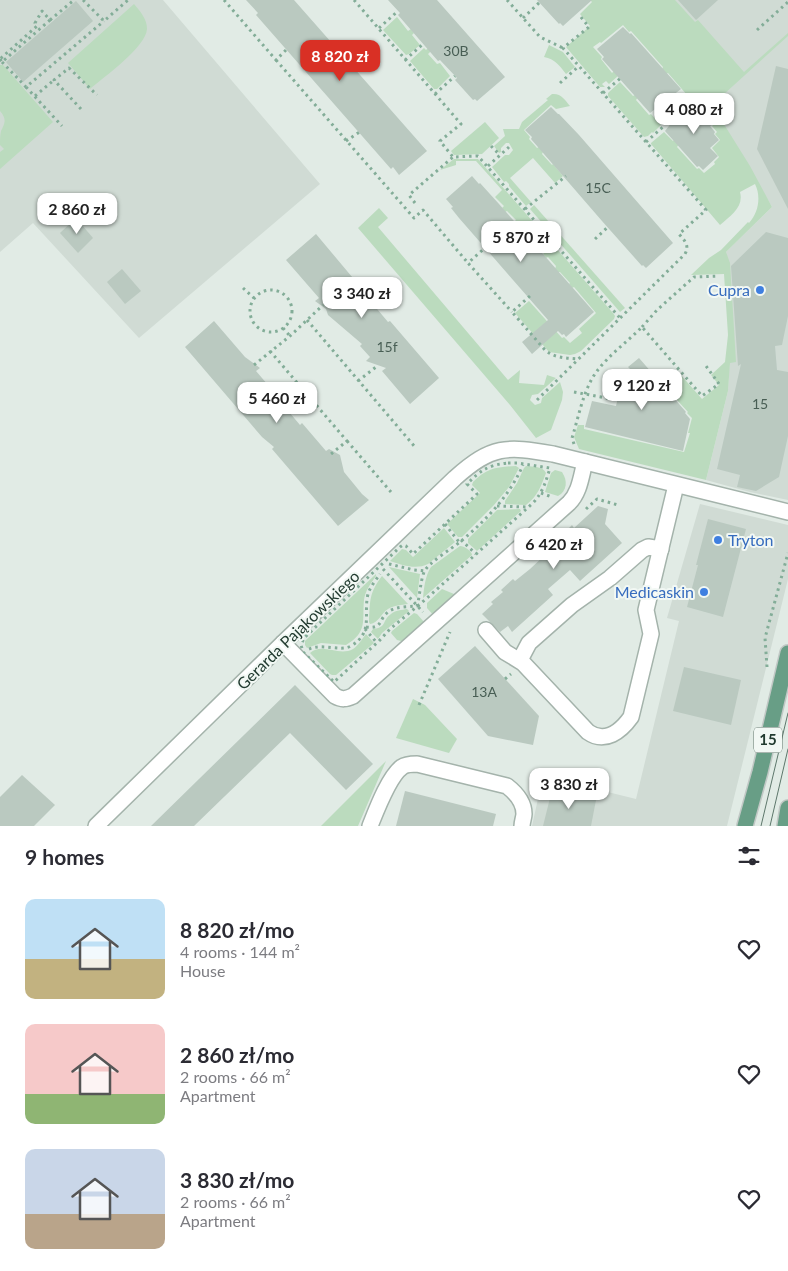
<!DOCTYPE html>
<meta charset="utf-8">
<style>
body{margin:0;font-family:Lato,sans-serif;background:#f7f7f7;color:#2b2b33;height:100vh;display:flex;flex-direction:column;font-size:19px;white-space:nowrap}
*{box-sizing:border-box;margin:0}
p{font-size:16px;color:#7c7c81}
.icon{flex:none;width:28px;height:28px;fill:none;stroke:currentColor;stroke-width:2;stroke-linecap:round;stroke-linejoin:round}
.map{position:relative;height:826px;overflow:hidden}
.details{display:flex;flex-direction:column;background:#fff;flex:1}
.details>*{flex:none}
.price{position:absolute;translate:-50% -42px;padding:0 11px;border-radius:10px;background:#fff;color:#222;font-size:16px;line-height:32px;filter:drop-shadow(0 1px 2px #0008)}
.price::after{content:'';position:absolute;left:50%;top:30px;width:15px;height:11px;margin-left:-8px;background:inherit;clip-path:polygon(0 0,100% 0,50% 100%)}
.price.on{background:#d93025;color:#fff}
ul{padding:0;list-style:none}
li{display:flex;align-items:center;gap:15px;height:125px;padding:0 25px}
li span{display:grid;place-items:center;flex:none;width:140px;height:100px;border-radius:10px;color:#555}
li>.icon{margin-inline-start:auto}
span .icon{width:60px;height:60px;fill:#fffc;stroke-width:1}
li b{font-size:21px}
h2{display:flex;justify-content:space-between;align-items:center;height:60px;padding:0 25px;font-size:21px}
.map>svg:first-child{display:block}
</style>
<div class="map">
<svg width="788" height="826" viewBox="0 0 788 826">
<rect width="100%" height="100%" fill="#e1ebe5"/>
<!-- built -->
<g fill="#d0dbd4">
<polygon points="0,0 163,0 320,184 139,338 33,223 0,252"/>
<polygon points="623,0 788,0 788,500 750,492 706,480 728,391 731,335 726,252 772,207 712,105 714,103"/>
<polygon points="700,504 788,525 788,579 727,826 532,826 543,776 636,799 679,621 667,618"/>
</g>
<!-- green -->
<g fill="#bbdbbe">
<path d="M590,0H675L695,22L698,20L744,72L788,33V36L712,105L750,166L772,207L726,252L730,263L736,362L730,363L728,391L706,480L579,449L574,437L578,425H584V429L684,452L690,433H688L692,418L687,413L688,412L665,387L680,374L702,399L719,385L711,375L725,362L728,335L724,274L691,275L709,258L721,250L748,222L749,223C759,212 761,196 755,184L740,192C744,207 731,215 720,225L651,144V143L664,132L673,141L675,139L679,144L677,147L697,169L699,168L704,173L715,164L714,162L719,157L712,148L720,140L715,134L717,132L712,126L713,125L668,73L666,74L662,69L663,67L631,31L629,32L623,25L601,43L600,42L593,47L602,57L601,59L612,73L614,71L618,76L609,84L606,81L602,84L605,87H600L566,47L590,26L580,14L592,2Z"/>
<path d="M134,4C140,11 147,19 147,29C146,47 104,77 90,89L68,63Z"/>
<polygon points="397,17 408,31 411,29 414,33 412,35 420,45 409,54 406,55 383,30"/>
<path d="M549,45L563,52L575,67L566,74C559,65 555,59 544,57Z"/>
<polygon points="424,48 426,50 428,48 431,51 428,54 437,64 440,63 450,76 437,89 434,89 410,61"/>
<path d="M0,65H3L53,122L0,169V152L4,149L0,145C0,140 0,135 1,131C5,123 7,119 0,111Z"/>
<polygon points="620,82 633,96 635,95 638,97 636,100 649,115 651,114 661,125 653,133 652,132 648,136 644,137 608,96 608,93"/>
<path d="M552,94C561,93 565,100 570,106L556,109L551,105L524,130L530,137L529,139L537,148L539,147L543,152L542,154L552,165L553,164L563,176L555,183L533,158L510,178L531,202L526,206L509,186V184L506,181L504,182L492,167L505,155H509L513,150L509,143H506L501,148V152L499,153L494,146L505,136L503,129H519L522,122L548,100L546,99Z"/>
<polygon points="485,122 499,138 482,154 454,155 451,151"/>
<polygon points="454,159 478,159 613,313 615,316 614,319 581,351 575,354 570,355 549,352 515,313 529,301 562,338 564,337 570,343 582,333 579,329 596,313 574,287 572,288 569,284 570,283 560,272 558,272 555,269 556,266 548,257 546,258 543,254 544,253 534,241 532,242 528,238 529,236 520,226 518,227 514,222 516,220 507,211 505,212 502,208 504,206 495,197 502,190 476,161 456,161 456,165 440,170"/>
<polygon points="534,205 625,308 620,312 530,209"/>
<polygon points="379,208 388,218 378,227 508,380 520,370 519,383 544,385 547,375 556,378 538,394 532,395 530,400 535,405 541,403 542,398 560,382 563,392 562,400 551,430 536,438 510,405 358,228"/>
<path d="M516,466L519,468L509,487L494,505L462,537H458L447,524L480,493L472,485L473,482C487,468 497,467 516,466Z"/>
<path d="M526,466C533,467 543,466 546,473C541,486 538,496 526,505L505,504V501L517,483L524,468Z"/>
<path d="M555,470L562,472C568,481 567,491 558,496L545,492L551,473Z"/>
<polygon points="520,509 521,511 477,551 468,543 468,539 497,510"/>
<path d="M444,528L455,542L428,564C416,570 402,565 390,561L402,549L406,550L413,557Z"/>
<path d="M460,546C464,546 472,551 472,555L423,598C424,588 425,576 431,567Z"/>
<polygon points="389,567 420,574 417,598"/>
<path d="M376,574V576C371,583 365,591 364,600C362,621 368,632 346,645L321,643L307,648L305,645V641L306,640Z"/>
<path d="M382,576L408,604C402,605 394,605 388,609C381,613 379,623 370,624L369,622C370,601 369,593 382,576Z"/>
<polygon points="442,589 454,594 454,596 434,616 427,608 427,603"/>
<path d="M407,609L409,611L382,633L378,639L371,632L373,629C387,628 382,620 391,614C395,610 402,610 407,609Z"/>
<polygon points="414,613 417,614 424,622 405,642 397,640 391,633 392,631"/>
<path d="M366,634L374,643L336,675H332L330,674L310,653C322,642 339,657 353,649C358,646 362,639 366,634Z"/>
<polygon points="413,699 425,705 457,739 449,753 396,738"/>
<polygon points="386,761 358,826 320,826 321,826"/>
</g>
<!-- building -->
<g fill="#bac9c0">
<polygon points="246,0 294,0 427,151 399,175 393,167 391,169 256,15 258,13"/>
<polygon points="388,0 437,0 505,77 477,101 475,99 473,100 455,80 457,78 440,60 438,61 398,15 400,13"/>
<polygon points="537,0 592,0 563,26 560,23 559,24"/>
<polygon points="678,0 718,0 696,20"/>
<polygon points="76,1 93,21 23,82 6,62"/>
<polygon points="623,27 630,34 631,33 681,89 650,113 602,59 604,57 597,49"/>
<polygon points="776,66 788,69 788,209 757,149"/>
<polygon points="690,99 712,125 710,126 715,132 714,134 719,140 710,148 718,156 703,170 699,166 697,167 665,131"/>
<polygon points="551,107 558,114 559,114 579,135 673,243 646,268 643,265 642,266 602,221 531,139 532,137 525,130"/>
<polygon points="472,176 479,184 480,183 499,204 594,312 566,337 564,334 562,335 558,331 532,354 522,342 548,320 459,218 451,208 453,207 446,199"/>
<polygon points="76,218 93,238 78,253 60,233"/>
<polygon points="766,232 788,238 788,316 782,345 775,346 777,370 788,372 788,436 779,477 756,491 737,487 740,475 717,469 741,364 738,366 731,266"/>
<polygon points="316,234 368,296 367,297 388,322 390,321 439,378 410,404 382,371 386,368 366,361 370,357 360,346 362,344 328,315 326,309 315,301 319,298 286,260"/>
<polygon points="122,269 141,291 125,304 107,282"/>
<polygon points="214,321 245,357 260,368 256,371 280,399 279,400 300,425 302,423 326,451 329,449 340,455 344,472 362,494 369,500 338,526 272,449 274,447 262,437 185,347"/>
<polygon points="639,358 686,412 685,413 690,419 683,451 585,427 592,401 616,406 621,383 618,379 630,369 628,367"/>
<polygon points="598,506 608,509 605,524 622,543 580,581 570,570 548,589 553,595 512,632 508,626 500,632 482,614 493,604 491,602 503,592 501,590 513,579 515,581 530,569 562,539 560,537 572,525 574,528"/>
<polygon points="708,519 746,529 723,617 687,607 698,565 696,565"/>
<polygon points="475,646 539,716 533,745 488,736 438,679"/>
<polygon points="684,667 741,680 731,725 673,711"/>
<polygon points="295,685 373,764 346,790 290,733 194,826 151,826"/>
<polygon points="22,775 55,805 34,826 0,826 0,797"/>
<polygon points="552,790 596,800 591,826 543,826"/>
<polygon points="405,791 496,814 493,826 396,826"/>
</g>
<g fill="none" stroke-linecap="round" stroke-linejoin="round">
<!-- minor casing -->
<g stroke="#a4b3ab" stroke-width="18">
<g id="minor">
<path d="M486,630L505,652L523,663L588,732C605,744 621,731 631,717L651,634L646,610L676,485"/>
<path d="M283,643L335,696C342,700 346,699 353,696L569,503C580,492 581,476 585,462"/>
<polyline points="520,660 529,643 572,605 610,578 642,550 648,547 661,549"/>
<path d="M96,826L283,643L455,478C492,445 506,446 553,454L788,512"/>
<path d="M370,826C376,811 389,776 402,767C406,764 412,764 417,764L507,786C516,793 524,802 524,814C524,817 522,822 522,826"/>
</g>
</g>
<!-- major casing -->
<g stroke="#c1c8c5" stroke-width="18">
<g id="major">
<polyline points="745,826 760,772 788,653"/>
<polyline points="785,826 788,808"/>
</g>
</g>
<!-- path -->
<g stroke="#83ad98" stroke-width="3" stroke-dasharray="2.5 4" stroke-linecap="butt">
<polyline points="83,0 104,21 128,0"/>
<polyline points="224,0 276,60 288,48"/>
<polyline points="354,0 461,124 440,141 453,157 478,156 620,318"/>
<polyline points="507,0 540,37 563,48"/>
<polyline points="523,18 541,1"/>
<polyline points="50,20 74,0"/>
<polyline points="379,28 398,11"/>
<polyline points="757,30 788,2"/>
<polyline points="0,59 2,62 50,20 42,11 35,23 37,26 0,59"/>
<polyline points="276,60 414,218 423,210 468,263"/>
<polyline points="405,60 423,44"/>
<polyline points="2,62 26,87 104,21"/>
<polyline points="560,83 579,66"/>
<polyline points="26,87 62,126"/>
<polyline points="603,93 622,77"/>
<polyline points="435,94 455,76"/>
<polyline points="35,96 54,80"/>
<polyline points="81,109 54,80 69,68 97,95"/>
<polyline points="346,141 361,131"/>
<polyline points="646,142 664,126"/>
<polyline points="491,146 500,155"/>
<polyline points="488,166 509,147"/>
<polyline points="415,203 409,195 453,157"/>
<polyline points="525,209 566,176"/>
<polyline points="595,239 609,226"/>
<polyline points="487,246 468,263 512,312"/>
<polyline points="243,288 254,298"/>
<circle cx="271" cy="311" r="21"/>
<path d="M530,296L512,312L545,350C554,358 566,358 578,359"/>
<polyline points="307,320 415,447"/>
<polyline points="642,327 657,310 694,277 719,276"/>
<polyline points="283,328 290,336"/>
<polyline points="270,351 347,441 331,454"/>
<polyline points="254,365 290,336 323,305"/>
<polyline points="358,381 376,367"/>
<polyline points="574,392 617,400"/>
<path d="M537,400L685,254C690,245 684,240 679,234L706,210L563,48L589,27L580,16"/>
<polyline points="347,441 391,492"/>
<path d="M574,444L572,438C579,416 583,390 597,371C609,355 627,342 642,327L702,396L719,384L706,366"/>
<path d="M508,463H517L550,468C546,481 543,492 533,503L426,599L390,629L379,641L334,682L303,652L301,645L304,638L400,547L403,545L406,546L413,554L477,494L467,484C481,470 488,465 508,463Z"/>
<polyline points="541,493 552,497"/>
<polyline points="497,506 528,507"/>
<polyline points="586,509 597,499 618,505"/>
<polyline points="445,524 459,542"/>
<polyline points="461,540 476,554"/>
<polyline points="389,564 414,570 425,571"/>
<polyline points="383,569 423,612"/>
<path d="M366,627C383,629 378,620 388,612C396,606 408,607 417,606C420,596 420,583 424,572C428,563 451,549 460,542C485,521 509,497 523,465"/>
<polyline points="365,629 377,643"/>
<path d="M309,649C323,643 340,652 351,646C374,632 363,615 368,594C370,587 376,580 380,574"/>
<polyline points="767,667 765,638 788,553"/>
<polyline points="505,679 511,674"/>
<polyline points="419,705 450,632"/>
</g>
<!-- minor -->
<use href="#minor" stroke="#fff" stroke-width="15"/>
<!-- major -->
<use href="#major" stroke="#689e86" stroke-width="15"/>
<!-- tram -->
<g stroke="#5d776b" stroke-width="1">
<polyline points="761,826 788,713"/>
<polyline points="770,826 788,749"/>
</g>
</g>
<!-- markers -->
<g fill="#3f7fe0" stroke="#f2f8f4" stroke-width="2">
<circle cx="760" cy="290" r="5"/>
<circle cx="718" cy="540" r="5"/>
<circle cx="704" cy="592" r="5"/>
</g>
<g text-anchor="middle" stroke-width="4" stroke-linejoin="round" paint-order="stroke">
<!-- number labels -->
<g font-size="14" fill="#485e54">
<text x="456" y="56">30B</text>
<text x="598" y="193">15C</text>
<text x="387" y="352">15f</text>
<text x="760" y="409">15</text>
<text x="484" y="697">13A</text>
</g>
<!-- shield labels -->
<rect fill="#f2f8f4" stroke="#60746b" stroke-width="1" x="754" y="727.5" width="28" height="25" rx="4"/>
<g font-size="15" font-weight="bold" fill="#223b30">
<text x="768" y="745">15</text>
</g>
<!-- shop labels -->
<g font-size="16" fill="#366cbe" stroke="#f2f8f4" text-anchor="end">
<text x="750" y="296">Cupra</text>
<text x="728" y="546" text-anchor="start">Tryton</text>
<text x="694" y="598">Medicaskin</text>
</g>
<!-- street labels -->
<g font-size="16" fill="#223b30" stroke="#f2f8f4">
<text transform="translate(298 630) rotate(-44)" y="6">Gerarda Pająkowskiego</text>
</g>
</g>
</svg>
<b class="price on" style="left:340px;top:82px">8 820 zł</b>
<b class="price" style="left:694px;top:135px">4 080 zł</b>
<b class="price" style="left:77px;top:235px">2 860 zł</b>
<b class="price" style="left:521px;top:263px">5 870 zł</b>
<b class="price" style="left:362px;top:319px">3 340 zł</b>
<b class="price" style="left:642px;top:411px">9 120 zł</b>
<b class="price" style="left:277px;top:424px">5 460 zł</b>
<b class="price" style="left:554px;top:570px">6 420 zł</b>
<b class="price" style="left:569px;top:810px">3 830 zł</b>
</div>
<section class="details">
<h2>9 homes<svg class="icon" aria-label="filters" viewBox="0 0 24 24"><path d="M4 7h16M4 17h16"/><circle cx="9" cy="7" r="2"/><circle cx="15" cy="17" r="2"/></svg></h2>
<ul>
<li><span style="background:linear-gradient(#bfe0f5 60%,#c2b280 0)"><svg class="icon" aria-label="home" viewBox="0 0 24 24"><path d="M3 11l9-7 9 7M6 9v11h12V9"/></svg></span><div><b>8 820 zł/mo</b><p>4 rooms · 144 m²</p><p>House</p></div><svg class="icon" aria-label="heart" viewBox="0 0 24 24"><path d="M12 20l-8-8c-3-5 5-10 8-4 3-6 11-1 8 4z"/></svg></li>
<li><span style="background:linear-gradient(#f6c9c9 70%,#8fb573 0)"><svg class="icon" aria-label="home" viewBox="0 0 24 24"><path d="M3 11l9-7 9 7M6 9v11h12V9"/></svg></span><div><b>2 860 zł/mo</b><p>2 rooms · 66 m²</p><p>Apartment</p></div><svg class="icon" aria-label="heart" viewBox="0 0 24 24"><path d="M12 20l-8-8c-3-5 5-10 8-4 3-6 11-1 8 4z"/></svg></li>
<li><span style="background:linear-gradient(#c9d6e8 65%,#b9a48a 0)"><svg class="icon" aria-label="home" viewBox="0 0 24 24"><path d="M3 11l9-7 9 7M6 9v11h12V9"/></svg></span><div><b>3 830 zł/mo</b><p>2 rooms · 66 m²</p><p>Apartment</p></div><svg class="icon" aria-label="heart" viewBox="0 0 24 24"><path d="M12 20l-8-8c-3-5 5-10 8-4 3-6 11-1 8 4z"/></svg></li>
</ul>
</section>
